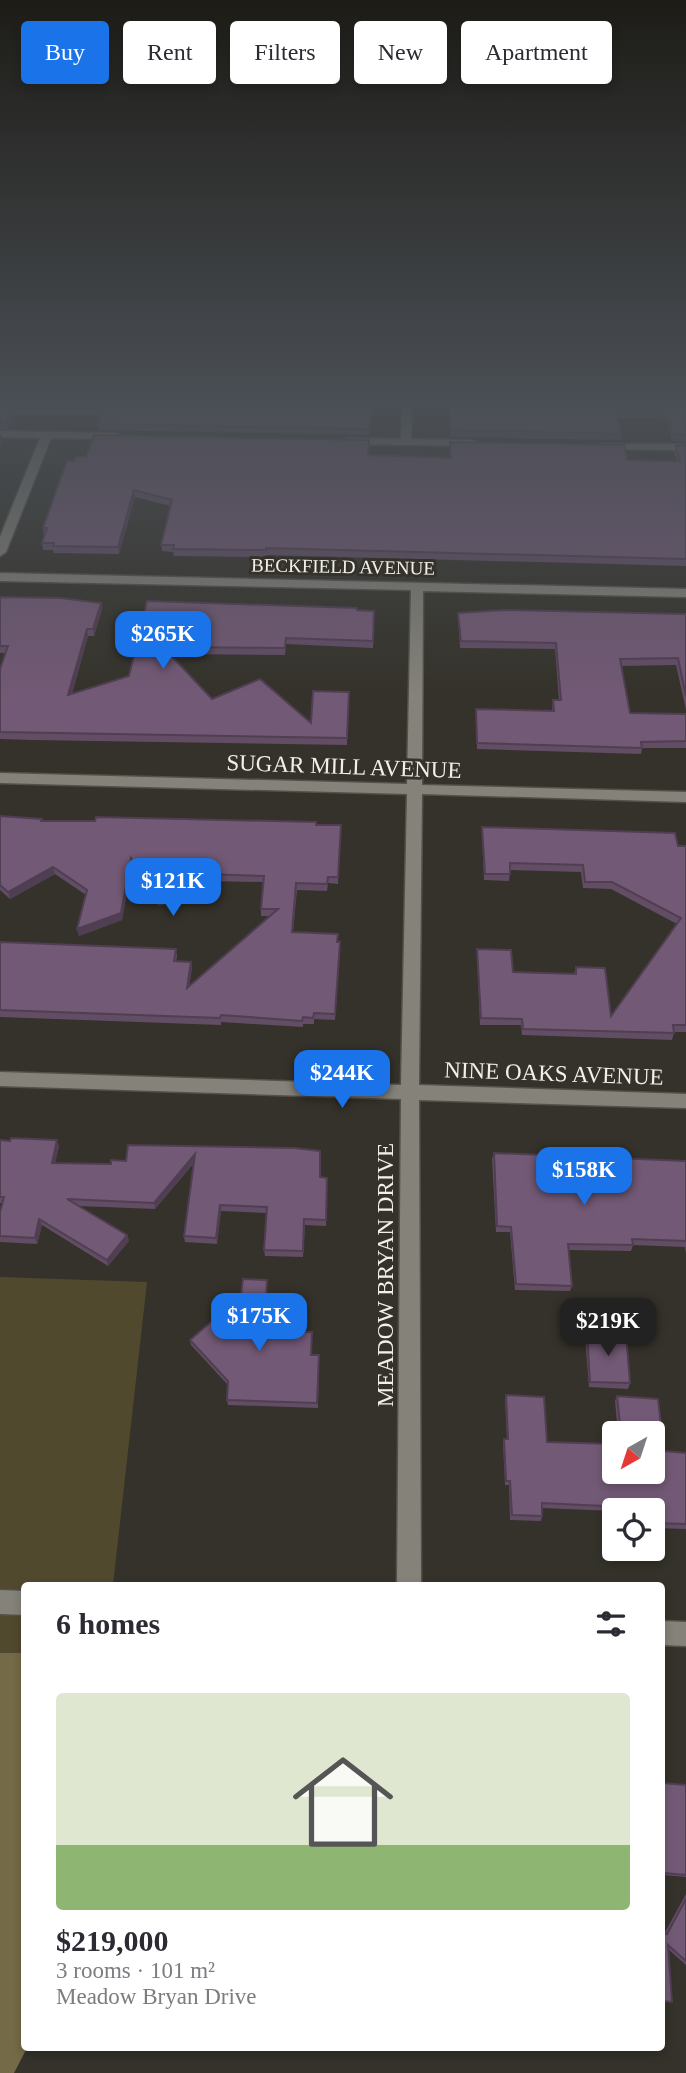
<!DOCTYPE html>
<meta charset="utf-8">
<style>
body{margin:0;font-family:Georgia,serif;background:#f7f7f7;color:#2b2b33;height:100vh;display:flex;flex-direction:column;font-size:26px;white-space:nowrap}
*{box-sizing:border-box;margin:0}
p{font-size:23px;color:#7c7c81}
.icon{flex:none;width:38px;height:38px;fill:none;stroke:currentColor;stroke-width:2;stroke-linecap:round;stroke-linejoin:round}
.map{position:relative;flex:1;overflow:hidden}
.sheet{position:absolute;left:21px;top:1582px;width:644px;height:469px;display:flex;flex-direction:column;background:#fff;border-radius:7px;box-shadow:0 4px 10px #0003}
.sheet>*{flex:none}
.guide{position:absolute;left:21px;top:21px;width:644px;height:63px;display:flex;gap:14px}
.needle{width:46px;rotate:219deg}
.controls{position:absolute;left:602px;top:1421px;display:grid;gap:14px}
.controls a{display:grid;place-items:center;width:63px;height:63px;border-radius:7px;background:#fff;box-shadow:0 4px 10px #0003;font-size:35px}
.price{position:absolute;translate:-50% -60px;padding:0 16px;border-radius:14px;background:#1a73e8;color:#fff;font-size:23px;line-height:46px;filter:drop-shadow(0 2px 4px #0008)}
.price::after{content:'';position:absolute;left:50%;top:42px;width:21px;height:16px;margin-left:-10px;background:inherit;clip-path:polygon(0 0,100% 0,50% 100%)}
.price.on{background:#222;color:#fff}
ul{padding:0;list-style:none}
li{display:grid;align-content:center;gap:14px;height:371px;padding:0 35px}
li+li{border-top:2px solid #e1e1e2}
li span{display:grid;place-items:center;height:217px;border-radius:7px;color:#555}
li>.icon{margin-inline-start:auto}
span .icon{width:126px;height:126px;fill:#fffc;stroke-width:1}
li b{font-size:30px}
h2{display:flex;justify-content:space-between;align-items:center;height:84px;padding:0 35px;font-size:30px}
.pill{padding:0 24px;border-radius:7px;background:#fff;box-shadow:0 4px 10px #0003;font-size:24px;line-height:63px}
.pill.on{background:#1a73e8;color:#fff}
.map>svg:first-child{display:block}
</style>
<div class="map">
<svg width="686" height="2073" viewBox="0 0 686 2073">
<rect width="100%" height="100%" fill="#34322a"/>
<!-- green -->
<polygon fill="#51492e" points="0,1277 147,1282 113,1585 24,1586 24,2014 0,2013"/>
<!-- forest -->
<polygon fill="#756a47" points="0,1653 24,1653 24,2048 27,2048 14,2073 0,2073"/>
<g fill="none" stroke-linecap="round" stroke-linejoin="round">
<!-- minor casing -->
<g stroke="#53514a" stroke-width="3">
<g id="minor">
<polygon points="402,404 412,404 411,439 473,440 478,443 473,446 347,444 342,441 347,438 401,439"/>
<polygon points="0,431 116,433 121,436 116,439 51,438 6,552 0,556 0,537 40,438 0,437"/>
<polygon points="598,444 686,444 686,450 602,449 597,446"/>
<polygon points="0,573 686,589 686,597 423,591 422,785 686,792 686,802 422,794 419,1085 686,1094 686,1108 419,1100 421,1586 397,1586 401,1099 0,1086 0,1072 401,1085 407,794 0,783 0,773 407,784 411,590 0,581"/>
<polygon points="0,1590 24,1591 24,1615 0,1614"/>
<polygon points="662,1621 686,1622 686,1646 662,1645"/>
</g>
</g>
<!-- minor -->
<use href="#minor" fill="#848279" fill-rule="evenodd"/>
</g>
<!-- wall -->
<g fill="#624d65">
<polygon points="0,404 373,404 369,435 99,430 98,424 100,415 14,415 8,429 0,429"/>
<polygon points="439,404 686,404 686,441 672,441 666,419 618,418 621,434 620,440 450,437 449,408 439,408"/>
<polygon points="450,442 627,460 677,461 674,452 676,446 686,445 686,566 266,555 266,557 174,556 173,552 162,551 161,545 171,506 135,497 119,554 54,553 53,550 43,550 42,543 44,535 43,528 67,461 368,455 450,458"/>
<polygon points="0,597 101,603 102,609 94,636 88,636 72,694 129,676 147,601 374,611 373,648 286,644 285,655 169,654 212,699 311,723 349,692 347,745 31,740 0,739 0,669 6,653 0,653"/>
<polygon points="458,613 686,614 686,710 676,665 621,666 630,713 686,714 686,748 642,748 641,754 477,749 476,709 552,711 553,700 559,700 555,649 460,648"/>
<polygon points="0,816 42,821 341,825 338,884 328,883 327,891 297,890 293,932 338,942 340,949 335,1020 314,1019 314,1024 303,1024 303,1027 221,1022 221,1025 0,1017 0,942 176,949 177,956 176,961 191,962 192,968 189,986 270,916 261,916 261,909 263,882 206,881 205,887 200,891 159,906 132,865 122,920 79,936 77,929 86,895 55,874 10,899 0,890"/>
<polygon points="482,827 686,846 686,1032 674,1032 672,1040 522,1035 521,1025 480,1025 477,956 477,949 513,972 574,974 576,967 611,1016 677,924 611,889 583,888 581,872 510,870 509,881 484,880 482,834"/>
<polygon points="0,1140 59,1146 55,1163 111,1164 126,1161 128,1145 327,1178 326,1226 305,1225 303,1257 265,1256 264,1250 267,1213 221,1211 217,1244 185,1242 184,1236 194,1163 155,1209 78,1206 127,1235 129,1241 108,1266 42,1225 37,1244 0,1242 0,1212 2,1203 0,1203"/>
<polygon points="494,1153 686,1161 686,1254 685,1247 633,1245 631,1251 568,1250 572,1286 570,1291 515,1290 510,1232 496,1232 492,1159"/>
<polygon points="267,1280 265,1331 312,1355 319,1355 318,1408 228,1405 227,1400 228,1385 191,1345 190,1340"/>
<polygon points="587,1332 630,1383 628,1389 589,1387 585,1337"/>
<polygon points="506,1395 544,1397 547,1442 614,1444 614,1472 653,1472 653,1433 618,1433 615,1401 617,1396 658,1399 664,1451 686,1453 686,1529 653,1528 653,1510 614,1510 614,1511 542,1508 542,1516 541,1521 510,1520 509,1485 505,1485 503,1444 504,1439 507,1439 505,1400"/>
<polygon points="662,1783 686,1785 686,1877 662,1875"/>
<polygon points="686,1894 686,1965 668,1949 672,2002 662,2002 662,1933 664,1934"/>
</g>
<!-- shaded-wall -->
<g fill="#503e52">
<polygon points="12,409 14,415 8,429 6,422"/>
<polygon points="1,433 3,440 0,446 0,437"/>
<polygon points="134,490 135,497 119,554 118,547"/>
<polygon points="101,603 102,609 94,636 93,629"/>
<polygon points="87,629 88,636 70,702 68,695"/>
<polygon points="131,858 132,865 122,920 79,936 77,929"/>
<polygon points="53,867 55,874 10,899 8,892"/>
<polygon points="206,874 206,881 205,887 200,891 159,906 158,900"/>
<polygon points="191,962 192,968 188,995 187,988"/>
<polygon points="57,1140 59,1146 54,1169 52,1163"/>
<polygon points="195,1154 196,1160 155,1209 154,1203"/>
<polygon points="220,1205 221,1211 217,1244 216,1238"/>
<polygon points="39,1219 42,1225 37,1244 35,1238"/>
<polygon points="127,1235 129,1241 108,1266 107,1260"/>
</g>
<!-- building -->
<g fill="#725975" stroke="#503e52" stroke-width="2">
<polygon points="0,404 372,404 369,429 98,424 102,409 12,409 6,422 0,423"/>
<polygon points="449,404 686,404 686,435 673,434 667,413 616,411 621,434 450,430"/>
<polygon points="94,435 369,440 368,455 451,458 450,442 624,445 627,460 680,461 676,446 686,445 686,559 266,548 266,550 173,549 174,545 161,545 172,500 134,490 118,547 53,546 54,543 42,543 47,528 43,528 67,461 74,461 76,457 86,457"/>
<polygon points="0,597 61,598 101,603 93,629 87,629 68,695 129,676 147,601 357,608 357,610 374,611 373,641 286,638 285,648 163,647 212,699 260,679 311,723 313,691 349,692 347,738 0,732 0,669 8,646 0,646"/>
<polygon points="504,610 686,614 686,696 678,658 620,659 630,713 686,714 686,741 641,742 642,748 477,743 476,709 554,711 553,700 561,700 556,643 461,641 458,613"/>
<polygon points="0,816 42,819 41,821 95,821 96,817 316,822 316,825 341,825 338,877 328,877 327,884 296,883 292,932 338,934 337,942 340,942 335,1014 314,1013 313,1018 303,1017 302,1021 221,1015 220,1018 0,1010 0,942 176,949 174,961 191,962 187,988 278,909 261,909 264,876 206,874 205,880 200,884 158,900 131,858 121,913 77,929 87,890 53,867 8,892 0,885"/>
<polygon points="482,827 675,833 678,846 686,846 686,1025 673,1025 674,1033 523,1029 522,1019 481,1018 477,949 511,950 513,972 576,974 576,967 605,968 611,1016 681,918 612,882 585,882 583,865 510,863 510,874 485,874"/>
<polygon points="11,1138 57,1140 52,1163 111,1164 111,1160 126,1161 128,1145 295,1148 320,1151 320,1177 327,1178 326,1220 304,1219 303,1251 264,1250 267,1207 220,1205 216,1238 184,1236 195,1154 154,1203 67,1199 127,1235 107,1260 39,1219 35,1238 0,1236 0,1212 4,1197 0,1197 0,1140 10,1141"/>
<polygon points="494,1153 686,1161 686,1241 632,1239 633,1245 568,1244 572,1286 516,1284 511,1227 497,1226"/>
<polygon points="243,1279 267,1280 264,1331 312,1332 311,1355 319,1355 317,1403 227,1400 228,1381 190,1340 241,1296"/>
<polygon points="587,1332 626,1334 630,1383 590,1382"/>
<polygon points="506,1395 544,1397 547,1442 614,1444 614,1472 653,1472 653,1433 621,1433 617,1396 658,1399 664,1451 686,1453 686,1524 653,1523 653,1510 626,1510 625,1507 542,1503 542,1516 512,1515 510,1481 506,1481 504,1439 508,1439"/>
<polygon points="662,1783 686,1785 686,1875 664,1873 662,1848"/>
<polygon points="686,1899 686,1961 668,1945 672,2002 662,2001 662,1933 667,1934"/>
</g>
<!-- sky -->
<linearGradient id="sky" x2="0" y2="1"><stop stop-color="#1d1c17"/><stop offset="0.58" stop-color="#4a4f55"/><stop offset="1" stop-color="#4a4f55" stop-opacity="0"/></linearGradient>
<rect width="686" height="694" fill="url(#sky)"/>
<g text-anchor="middle" stroke-width="6" stroke-linejoin="round" paint-order="stroke">
<!-- far-street labels -->
<g font-size="19" fill="#f0efea" stroke="#34322a">
<text transform="translate(343 566) rotate(1)" y="7">BECKFIELD AVENUE</text>
</g>
<!-- street labels -->
<g font-size="23" fill="#f0efea" stroke="#34322a">
<text transform="translate(344 766) rotate(2)" y="8">SUGAR MILL AVENUE</text>
<text transform="translate(554 1073) rotate(2)" y="8">NINE OAKS AVENUE</text>
<text transform="translate(385 1275) rotate(-90)" y="8">MEADOW BRYAN DRIVE</text>
</g>
</g>
</svg>
<div class="controls">
<a><svg class="needle" viewBox="-14 -14 28 28"><path d="M0-13l5 13h-10z" fill="#e53935"/><path d="M0 13l5-13h-10z" fill="#7c7c81"/></svg></a>
<a><svg class="icon" aria-label="locate" viewBox="0 0 24 24"><circle cx="12" cy="12" r="6"/><path d="M12 2v4M12 18v4M2 12h4M18 12h4"/></svg></a>
</div>
<b class="price" style="left:163px;top:671px">$265K</b>
<b class="price" style="left:173px;top:918px">$121K</b>
<b class="price" style="left:342px;top:1110px">$244K</b>
<b class="price" style="left:584px;top:1207px">$158K</b>
<b class="price" style="left:259px;top:1353px">$175K</b>
<b class="price on" style="left:608px;top:1358px">$219K</b>
<div class="guide">
<a class="pill on">Buy</a>
<a class="pill">Rent</a>
<a class="pill">Filters</a>
<a class="pill">New</a>
<a class="pill">Apartment</a>
</div>
<section class="sheet">
<h2>6 homes<svg class="icon" aria-label="filters" viewBox="0 0 24 24"><path d="M4 7h16M4 17h16"/><circle cx="9" cy="7" r="2"/><circle cx="15" cy="17" r="2"/></svg></h2>
<ul>
<li><span style="background:linear-gradient(#dfe7d0 70%,#8fb573 0)"><svg class="icon" aria-label="home" viewBox="0 0 24 24"><path d="M3 11l9-7 9 7M6 9v11h12V9"/></svg></span><div><b>$219,000</b><p>3 rooms · 101 m²</p><p>Meadow Bryan Drive</p></div></li>
</ul>
</section>
</div>
